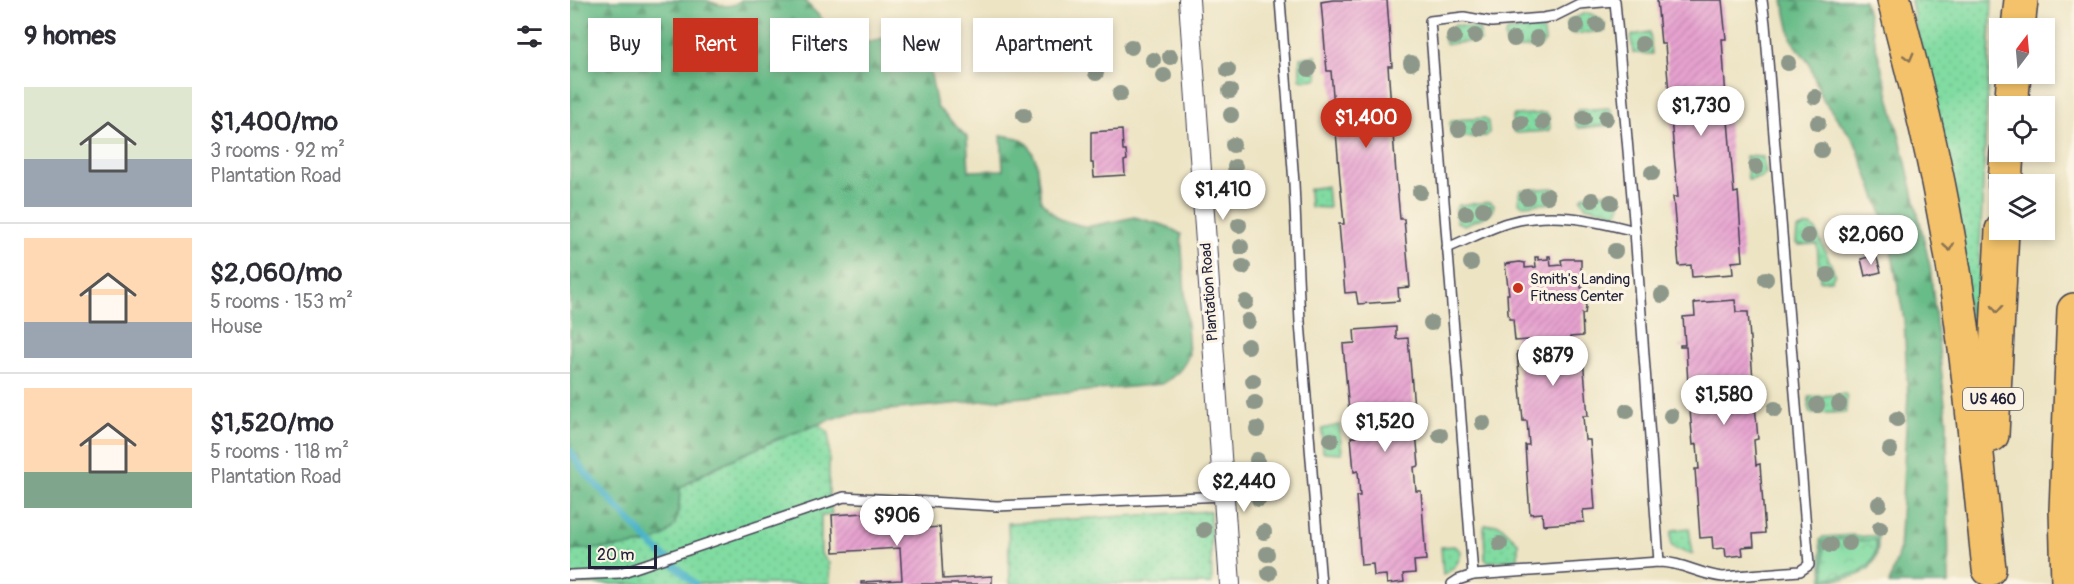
<!DOCTYPE html>
<meta charset="utf-8">
<style>
body{margin:0;font-family:Pangolin,sans-serif;background:#f2f2f3;color:#2b2b33;height:100vh;display:flex;flex-direction:column;font-size:22px;white-space:nowrap}
*{box-sizing:border-box;margin:0}
p{font-size:20px;color:#7c7c81}
.icon{flex:none;width:33px;height:33px;fill:none;stroke:currentColor;stroke-width:2;stroke-linecap:round;stroke-linejoin:round}
.map{position:relative;flex:1;overflow:hidden}
.panel{display:flex;flex-direction:column;background:#fff;width:570px}
.panel>*{flex:none}
.hud{position:absolute;left:18px;top:18px;width:570px;height:54px;display:flex;gap:12px}
.needle{width:39px;rotate:16deg}
.tools{position:absolute;left:1419px;top:18px;display:grid;gap:12px}
.tools a{display:grid;place-items:center;width:66px;height:66px;border-radius:0px;background:#fff;box-shadow:0 3px 9px #0003;font-size:30px}
.scale{position:absolute;left:18px;bottom:15px;width:69px;box-sizing:border-box;padding-left:6px;border:3px solid #22223b;border-top:0;font-size:16px;line-height:21px;white-space:nowrap;color:#22223b;-webkit-text-stroke:4px #fcf5e5;paint-order:stroke}
.price{position:absolute;translate:-50% -51px;padding:0 14px;border-radius:21px;background:#fff;color:#222;font-size:20px;line-height:39px;filter:drop-shadow(0 2px 3px #0008)}
.price::after{content:'';position:absolute;left:50%;top:36px;width:18px;height:14px;margin-left:-9px;background:inherit;clip-path:polygon(0 0,100% 0,50% 100%)}
.price.current{background:#c8321e;color:#fff}
ul{padding:0;list-style:none}
li{display:flex;align-items:center;gap:18px;height:150px;padding:0 24px}
li+li{border-top:2px solid #e1e1e2}
li span{display:grid;place-items:center;flex:none;width:168px;height:120px;border-radius:0px;color:#555}
li>.icon{margin-inline-start:auto}
span .icon{width:72px;height:72px;fill:#fffc;stroke-width:1}
li b{font-size:26px}
h2{display:flex;justify-content:space-between;align-items:center;height:72px;padding:0 24px;font-size:26px}
.pill{padding:0 21px;border-radius:0px;background:#fff;box-shadow:0 3px 9px #0003;font-size:21px;line-height:54px}
.pill.current{background:#c8321e;color:#fff}
main{display:flex;flex:1;min-height:0}
.map>svg:first-child{display:block}
</style>
<main>
<section class="panel">
<h2>9 homes<svg class="icon" aria-label="filters" viewBox="0 0 24 24"><path d="M4 7h16M4 17h16"/><circle cx="9" cy="7" r="2"/><circle cx="15" cy="17" r="2"/></svg></h2>
<ul>
<li><span style="background:linear-gradient(#dfe7d0 60%,#9aa5b1 0)"><svg class="icon" aria-label="home" viewBox="0 0 24 24"><path d="M3 11l9-7 9 7M6 9v11h12V9"/></svg></span><div><b>$1,400/mo</b><p>3 rooms · 92 m²</p><p>Plantation Road</p></div></li>
<li><span style="background:linear-gradient(#ffd9b3 70%,#9aa5b1 0)"><svg class="icon" aria-label="home" viewBox="0 0 24 24"><path d="M3 11l9-7 9 7M6 9v11h12V9"/></svg></span><div><b>$2,060/mo</b><p>5 rooms · 153 m²</p><p>House</p></div></li>
<li><span style="background:linear-gradient(#ffd9b3 70%,#7fa58c 0)"><svg class="icon" aria-label="home" viewBox="0 0 24 24"><path d="M3 11l9-7 9 7M6 9v11h12V9"/></svg></span><div><b>$1,520/mo</b><p>5 rooms · 118 m²</p><p>Plantation Road</p></div></li>
</ul>
</section>
<div class="map">
<svg width="1504" height="584" viewBox="0 0 1504 584">
<defs>
<pattern id="grass-dots" width="8" height="8" patternUnits="userSpaceOnUse" patternTransform="scale(1.5)"><rect width="8" height="8" fill="#81dca2"/><path d="M2 2h.1M6 6h.1" fill="none" stroke="#6fbc8c" stroke-width="1.8" stroke-linecap="round"/></pattern>
<pattern id="forest-firs" width="22" height="20" patternUnits="userSpaceOnUse" patternTransform="scale(1.5)"><rect width="22" height="20" fill="#68bc88"/><path d="M5 1l3.5 6h-7zM16 11l3.5 6h-7z" fill="#559870"/></pattern>
<pattern id="park-crowns" width="20" height="18" patternUnits="userSpaceOnUse" patternTransform="scale(1.5)"><rect width="20" height="18" fill="#81dca2"/><path d="M2 6a3 3 0 1 1 6 0M12 15a3 3 0 1 1 6 0" fill="none" stroke="#6fbc8c"/></pattern>
<pattern id="building-hatch" width="6" height="6" patternUnits="userSpaceOnUse" patternTransform="scale(1.5)"><rect width="6" height="6" fill="#e6a1cf"/><path d="M-1 1l2-2M0 6l6-6M5 7l2-2" fill="none" stroke="#c58ab3"/></pattern>
</defs>
<rect width="100%" height="100%" fill="#fcf5e5"/>
<filter id="ink" filterUnits="userSpaceOnUse"><feTurbulence type="fractalNoise" baseFrequency=".0167" numOctaves="2"/><feDisplacementMap in="SourceGraphic" scale="12" xChannelSelector="R" yChannelSelector="G"/><feConvolveMatrix kernelMatrix="1 2 1 2 8 2 1 2 1" color-interpolation-filters="sRGB"/></filter>
<filter id="wash" filterUnits="userSpaceOnUse"><feTurbulence type="fractalNoise" baseFrequency=".008" numOctaves="4" result="noise"/><feDisplacementMap in="SourceGraphic" scale="24" xChannelSelector="R" yChannelSelector="G"/><feGaussianBlur stdDeviation="1.35" result="paint"/><feColorMatrix in="noise" values="0 0 0 0 0 0 0 0 0 0 0 0 0 0 0 0 0 1.4 0 .05"/><feComposite in="paint" operator="in"/></filter>
<g filter="url(#wash)">
<rect width="100%" height="100%" fill="#ede4c4"/>
<!-- grass -->
<g fill="url(#grass-dots)" stroke="#527f6e" stroke-width="1.5">
<polygon points="1341,0 1422,0 1405,348"/>
<path d="M1016,13C1024,13 1030,18 1035,24L1034,31L1003,34L1000,32L997,23L999,20Z"/>
<polygon points="885,25 908,29 910,31 910,41 876,44 873,38 876,32"/>
<polygon points="969,28 974,32 975,42 970,47 941,49 936,45 935,36 937,31"/>
<polygon points="1080,32 1082,54 1063,53 1061,38 1063,35"/>
<polygon points="746,55 748,79 733,80 730,78 730,58"/>
<polygon points="1039,108 1042,111 1043,123 1041,125 1009,128 1006,125 1005,114 1008,110"/>
<polygon points="976,113 979,116 980,128 978,131 947,133 943,131 942,119 944,115"/>
<polygon points="915,118 918,121 919,133 916,136 885,138 881,136 880,123 883,120"/>
<polygon points="1176,156 1193,157 1196,173 1193,177 1178,180"/>
<polygon points="757,186 759,208 740,207 739,189"/>
<polygon points="983,188 986,190 987,200 984,203 953,205 949,203 949,193 951,190"/>
<path d="M1046,192C1051,197 1052,208 1047,213L1015,206L1011,199L1014,195Z"/>
<polygon points="920,202 924,205 921,214 894,225 887,222 886,209 889,205"/>
<polygon points="1236,226 1242,226 1247,232 1265,274 1261,280 1250,281 1247,244 1228,245 1226,243 1227,230"/>
<polygon points="1275,394 1277,396 1276,412 1242,414 1239,412 1239,397"/>
<path d="M248,424L259,433V494L262,515L251,516V554L259,563L260,584H0V550L78,544L109,511L110,488C153,461 200,442 248,424Z"/>
<polygon points="769,425 772,453 753,452 752,429"/>
<polygon points="640,511 642,584 440,584 438,523"/>
<polygon points="929,524 948,542 948,559 918,562 915,559 914,528 915,525"/>
<polygon points="1119,528 1123,554 1106,549 1101,545 1101,534 1103,530"/>
<path d="M1283,535L1286,537L1308,535C1311,576 1285,578 1253,581L1250,540L1253,537Z"/>
<path d="M885,546L891,551C890,563 883,570 873,575L871,547Z"/>
</g>
<!-- forest -->
<g fill="url(#forest-firs)" stroke="#456f62" stroke-width="1.5">
<path d="M0,0H136C148,5 160,10 171,0H234C259,27 283,56 321,34L338,37L353,44L358,59L367,107L397,137L399,171L433,170L431,135L448,138L458,144L466,160L471,201L489,219L516,227L565,217L596,226L611,234L619,354C614,368 605,377 592,384L277,414L207,439L137,471L110,488C109,502 110,522 99,532C82,550 25,548 0,550Z"/>
<polygon points="1213,0 1294,0 1333,150 1360,266 1377,422 1379,584 1319,584 1329,551 1338,395 1334,320 1317,227 1284,140 1252,99 1239,63 1222,41"/>
</g>
<!-- park -->
<path fill="url(#park-crowns)" stroke="#527f6e" stroke-width="1.5" d="M1284,538V541L1306,540C1308,573 1281,576 1255,578L1253,541Z"/>
<g fill="none" stroke-linecap="round" stroke-linejoin="round">
<!-- stream -->
<polyline stroke="#4bb4c9" stroke-width="7" points="0,450 12,469 83,546 125,584"/>
</g>
<g id="blocks">
<!-- building -->
<g fill="url(#building-hatch)">
<polygon points="763,0 817,0 822,66 818,66 826,174 830,219 834,219 840,287 828,288 829,301 788,304 786,292 775,293 769,224 774,224 770,180 761,71 757,71 751,2"/>
<polygon points="1087,0 1152,0 1156,39 1152,39 1155,84 1164,193 1168,192 1173,261 1162,262 1163,274 1122,277 1121,265 1109,266 1103,197 1108,197 1104,154 1095,44 1091,44"/>
<polygon points="552,130 553,151 556,151 557,160 554,161 555,175 524,177 523,163 521,163 521,132"/>
<polygon points="1306,255 1311,272 1295,276 1291,259"/>
<polygon points="978,256 980,256 981,266 992,265 991,260 995,259 1011,259 1011,288 1014,288 1016,307 1015,314 1012,314 1013,336 1000,337 1000,348 1012,347 1018,416 1013,416 1015,440 1020,440 1025,509 1013,510 1014,522 973,525 972,513 960,514 957,475 955,445 959,445 957,421 953,421 947,352 959,351 958,340 945,341 943,319 939,319 938,313 937,294 939,294 935,264 950,262 955,263 955,268 966,267 965,257 968,257 968,260 978,259"/>
<polygon points="1165,300 1166,312 1178,312 1183,380 1179,380 1181,405 1185,405 1188,439 1184,440 1186,465 1190,464 1195,533 1183,534 1184,546 1172,547 1173,555 1156,557 1155,548 1143,549 1142,537 1130,538 1125,469 1129,469 1127,444 1123,445 1120,410 1125,409 1122,385 1118,385 1116,347 1110,347 1110,345 1115,345 1113,317 1125,316 1124,303"/>
<polygon points="826,327 826,339 838,338 844,407 840,407 842,432 846,432 849,466 844,467 846,491 851,491 856,560 844,561 845,573 833,574 834,582 817,584 816,575 804,576 803,564 791,565 786,496 790,496 788,471 784,472 781,437 785,437 783,412 779,412 773,344 785,343 784,330"/>
<polygon points="329,511 330,530 370,527 373,579 422,576 422,584 291,584 291,582 332,580 330,548 264,552 262,515"/>
</g>
</g>
</g>
<g filter="url(#ink)">
<use href="#blocks" fill-opacity="0" stroke="#403f50" stroke-width="1.5"/>
<g fill="none" stroke-linecap="round" stroke-linejoin="round">
<!-- lane casing -->
<g stroke="#403f50" stroke-width="12">
<g id="lane">
<polyline points="710,0 724,183 730,322 751,584"/>
<path d="M877,248C897,240 917,229 937,223C980,210 1023,220 1065,231"/>
<polyline points="0,575 50,573 274,497 427,506 653,496"/>
<polyline points="903,575 860,21 894,17 922,22 973,18 985,16 1009,4 1045,1 1065,231 1089,562"/>
<path d="M882,584L888,580L903,575L1089,562C1112,562 1130,575 1153,577L1230,571L1239,565L1195,24L1192,0"/>
</g>
</g>
<!-- street casing -->
<g stroke="#403f50" stroke-width="22">
<polyline id="street" points="619,0 660,584"/>
</g>
<!-- highway casing -->
<g stroke="#403f50" stroke-width="36">
<g id="highway">
<path d="M1324,0C1342,69 1360,138 1373,208C1396,327 1406,449 1419,569"/>
<polyline points="1448,28 1451,0"/>
<polyline points="1441,106 1444,74"/>
<polyline points="1435,184 1437,152"/>
<polyline points="1422,435 1432,230"/>
<polyline points="1498,584 1496,510 1504,310"/>
</g>
</g>
<!-- lane -->
<use href="#lane" stroke="#fff" stroke-width="9"/>
<!-- street -->
<use href="#street" stroke="#fff" stroke-width="20"/>
<!-- highway -->
<use href="#highway" stroke="#f3c26a" stroke-width="33"/>
</g>
<!-- trees -->
<g fill="#8d988a">
<circle cx="1027" cy="25" r="8"/>
<circle cx="1007" cy="26" r="8"/>
<circle cx="517" cy="29" r="8"/>
<circle cx="480" cy="33" r="8"/>
<circle cx="905" cy="36" r="8"/>
<circle cx="884" cy="37" r="8"/>
<circle cx="967" cy="38" r="8"/>
<circle cx="944" cy="39" r="8"/>
<circle cx="1072" cy="44" r="8"/>
<circle cx="561" cy="47" r="8"/>
<circle cx="600" cy="57" r="8"/>
<circle cx="489" cy="59" r="8"/>
<circle cx="583" cy="60" r="8"/>
<circle cx="841" cy="63" r="8"/>
<circle cx="1218" cy="63" r="8"/>
<circle cx="739" cy="69" r="8"/>
<circle cx="658" cy="70" r="8"/>
<circle cx="526" cy="73" r="8"/>
<circle cx="594" cy="76" r="8"/>
<circle cx="660" cy="91" r="8"/>
<circle cx="550" cy="94" r="8"/>
<circle cx="1245" cy="97" r="8"/>
<circle cx="454" cy="115" r="8"/>
<circle cx="661" cy="115" r="8"/>
<circle cx="1014" cy="118" r="8"/>
<circle cx="1036" cy="118" r="8"/>
<circle cx="973" cy="122" r="8"/>
<circle cx="951" cy="123" r="8"/>
<circle cx="1248" cy="123" r="8"/>
<circle cx="910" cy="128" r="8"/>
<circle cx="889" cy="129" r="8"/>
<circle cx="663" cy="145" r="8"/>
<circle cx="1251" cy="150" r="8"/>
<circle cx="665" cy="167" r="8"/>
<circle cx="1186" cy="167" r="8"/>
<circle cx="1082" cy="173" r="8"/>
<circle cx="667" cy="184" r="8"/>
<circle cx="850" cy="192" r="8"/>
<circle cx="977" cy="196" r="8"/>
<circle cx="957" cy="197" r="8"/>
<circle cx="1022" cy="200" r="8"/>
<circle cx="1041" cy="202" r="8"/>
<circle cx="913" cy="209" r="8"/>
<circle cx="896" cy="213" r="8"/>
<circle cx="669" cy="225" r="8"/>
<circle cx="1238" cy="236" r="8"/>
<circle cx="671" cy="247" r="8"/>
<circle cx="1045" cy="251" r="8"/>
<circle cx="901" cy="263" r="8"/>
<circle cx="673" cy="267" r="8"/>
<circle cx="1258" cy="275" r="8"/>
<circle cx="1196" cy="279" r="8"/>
<circle cx="1092" cy="295" r="8"/>
<circle cx="676" cy="302" r="8"/>
<circle cx="678" cy="321" r="8"/>
<circle cx="861" cy="323" r="8"/>
<circle cx="678" cy="346" r="8"/>
<circle cx="683" cy="381" r="8"/>
<circle cx="685" cy="403" r="8"/>
<circle cx="1269" cy="404" r="8"/>
<circle cx="1247" cy="405" r="8"/>
<circle cx="1205" cy="409" r="8"/>
<circle cx="1057" cy="411" r="8"/>
<circle cx="1101" cy="416" r="8"/>
<circle cx="1327" cy="419" r="8"/>
<circle cx="913" cy="423" r="8"/>
<circle cx="687" cy="429" r="8"/>
<circle cx="870" cy="435" r="8"/>
<circle cx="761" cy="440" r="8"/>
<circle cx="1320" cy="450" r="8"/>
<circle cx="687" cy="460" r="8"/>
<circle cx="688" cy="479" r="8"/>
<circle cx="689" cy="499" r="8"/>
<circle cx="1309" cy="504" r="8"/>
<circle cx="1310" cy="528" r="8"/>
<circle cx="634" cy="530" r="8"/>
<circle cx="694" cy="532" r="8"/>
<circle cx="1279" cy="543" r="8"/>
<circle cx="930" cy="544" r="8"/>
<circle cx="1260" cy="545" r="8"/>
<circle cx="697" cy="554" r="8"/>
<circle cx="699" cy="573" r="8"/>
</g>
<!-- one-way arrows -->
<defs><path id="oneway-chevron" d="M-2-3.5L2.5 0L-2 3.5" fill="none" stroke-width="1.6" stroke-linecap="round" stroke-linejoin="round" transform="scale(1.5)"/></defs>
<g stroke="#8a7252">
<use href="#oneway-chevron" transform="translate(1339 57) rotate(75)"/>
<use href="#oneway-chevron" transform="translate(1379 247) rotate(81)"/>
<use href="#oneway-chevron" transform="translate(1427 309) rotate(93)"/>
</g>
</g>
<!-- markers -->
<circle fill="#c8321e" stroke="#fcf5e5" stroke-width="2" cx="948" cy="288" r="6"/>
<g text-anchor="middle" stroke-width="6" stroke-linejoin="round" paint-order="stroke">
<!-- shield labels -->
<rect fill="#fcf5e5" stroke="#63616e" stroke-width="1.5" x="1393" y="388" width="60" height="22" rx="4.5"/>
<g font-size="14" font-weight="bold" fill="#22223b">
<text x="1423" y="404">US 460</text>
</g>
<!-- poi labels -->
<g font-size="15" fill="#22223b" stroke="#fcf5e5" text-anchor="start">
<text x="960" y="284">Smith's Landing<tspan x="960" dy="17">Fitness Center</tspan></text>
</g>
<!-- street labels -->
<g font-size="15" fill="#22223b" stroke="#fcf5e5">
<text transform="translate(639 292) rotate(-94)" y="5">Plantation Road</text>
</g>
</g>
</svg>
<div class="tools">
<a><svg class="needle" viewBox="-14 -14 28 28"><path d="M0-13l5 13h-10z" fill="#e53935"/><path d="M0 13l5-13h-10z" fill="#7c7c81"/></svg></a>
<a><svg class="icon" aria-label="locate" viewBox="0 0 24 24"><circle cx="12" cy="12" r="6"/><path d="M12 2v4M12 18v4M2 12h4M18 12h4"/></svg></a>
<a><svg class="icon" aria-label="layers" viewBox="0 0 24 24"><path d="M12 4l9 5-9 5-9-5zM3 14l9 5 9-5"/></svg></a>
</div>
<div class="scale">20 m</div>
<b class="price" style="left:1131px;top:137px">$1,730</b>
<b class="price current" style="left:796px;top:149px">$1,400</b>
<b class="price" style="left:653px;top:221px">$1,410</b>
<b class="price" style="left:1301px;top:266px">$2,060</b>
<b class="price" style="left:983px;top:387px">$879</b>
<b class="price" style="left:1154px;top:426px">$1,580</b>
<b class="price" style="left:815px;top:453px">$1,520</b>
<b class="price" style="left:674px;top:513px">$2,440</b>
<b class="price" style="left:327px;top:547px">$906</b>
<div class="hud">
<a class="pill">Buy</a>
<a class="pill current">Rent</a>
<a class="pill">Filters</a>
<a class="pill">New</a>
<a class="pill">Apartment</a>
</div>
</div>
</main>
